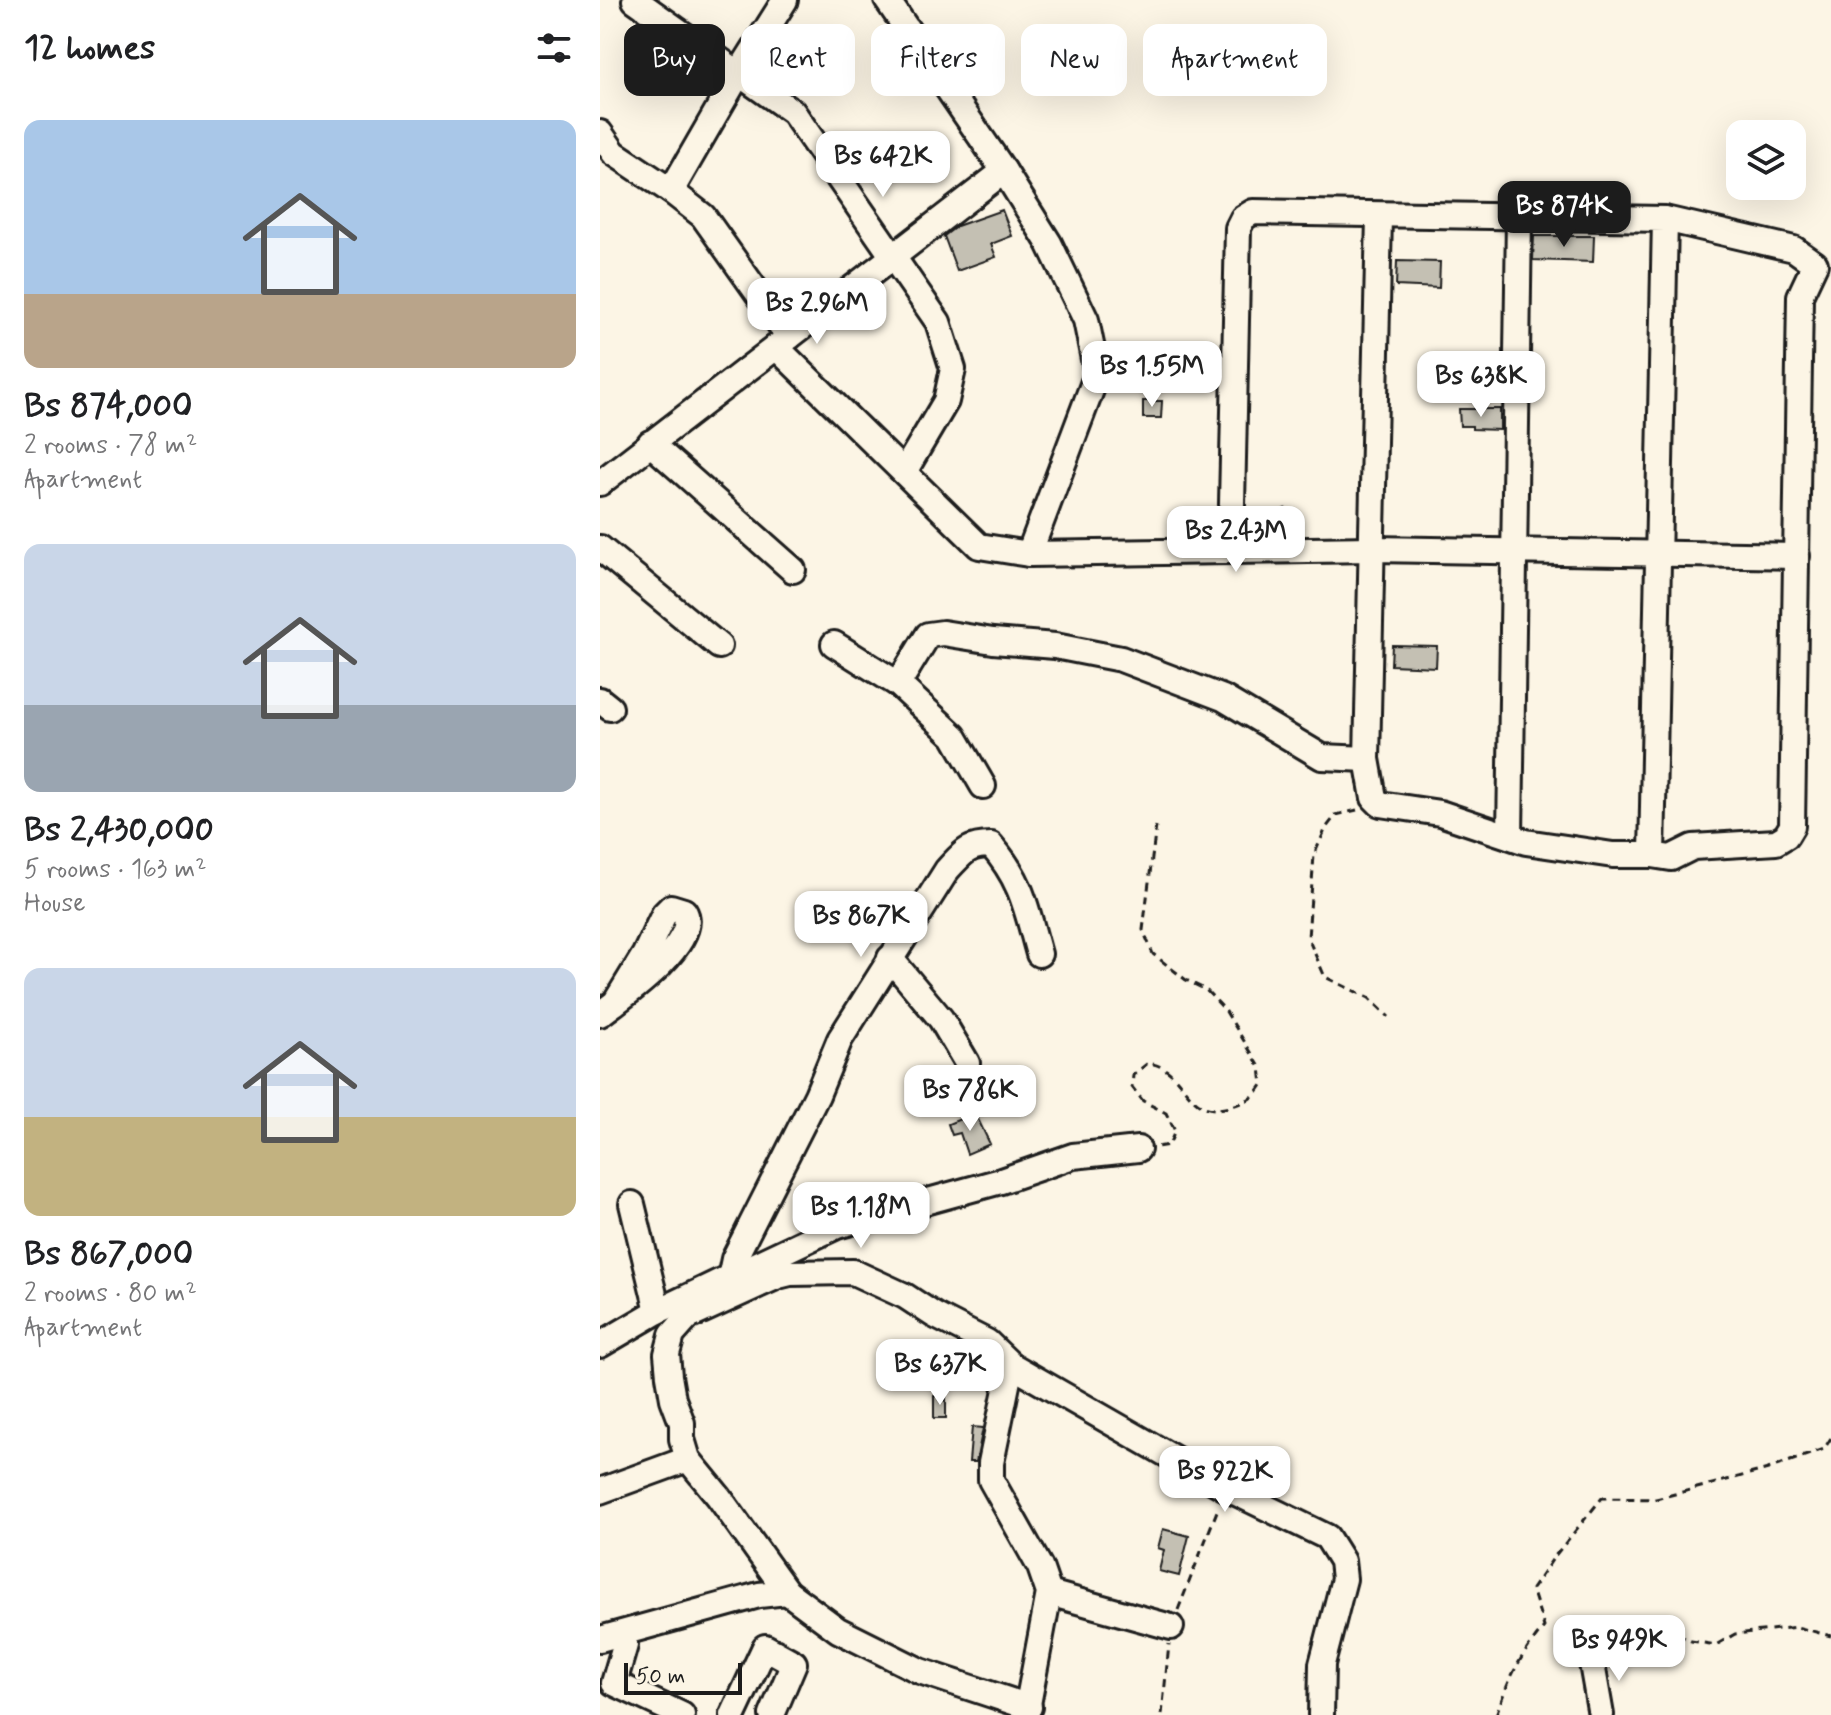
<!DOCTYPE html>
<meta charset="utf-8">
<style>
body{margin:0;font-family:Mynerve,sans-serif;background:#f2f2f2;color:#202124;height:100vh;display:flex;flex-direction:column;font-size:30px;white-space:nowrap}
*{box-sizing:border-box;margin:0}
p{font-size:26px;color:#757577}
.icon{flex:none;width:44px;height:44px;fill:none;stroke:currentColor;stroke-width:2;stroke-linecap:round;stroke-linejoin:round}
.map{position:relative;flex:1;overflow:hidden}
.panel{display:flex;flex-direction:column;background:#fff;width:600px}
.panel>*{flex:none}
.guide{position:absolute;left:24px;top:24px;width:760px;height:72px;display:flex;gap:16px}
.buttons{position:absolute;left:1126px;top:120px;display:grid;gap:16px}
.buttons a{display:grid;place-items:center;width:80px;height:80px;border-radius:16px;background:#fff;box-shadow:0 8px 32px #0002;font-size:40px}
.scale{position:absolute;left:24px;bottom:20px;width:118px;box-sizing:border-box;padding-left:8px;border:4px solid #1c1c1c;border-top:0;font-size:22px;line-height:28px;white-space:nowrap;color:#1c1c1c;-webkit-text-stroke:6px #fcf5e5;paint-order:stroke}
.price{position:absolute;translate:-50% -68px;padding:0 18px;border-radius:16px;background:#fff;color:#222;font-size:26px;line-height:52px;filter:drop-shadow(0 2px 4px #0008)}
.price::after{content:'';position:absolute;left:50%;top:48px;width:24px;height:18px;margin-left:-12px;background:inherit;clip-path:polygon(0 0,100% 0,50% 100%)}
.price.active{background:#1c1c1c;color:#fff}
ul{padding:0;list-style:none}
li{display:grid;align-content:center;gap:16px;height:424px;padding:0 24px}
li span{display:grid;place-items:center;height:248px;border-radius:16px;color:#555}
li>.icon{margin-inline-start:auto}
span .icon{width:144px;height:144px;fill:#fffc;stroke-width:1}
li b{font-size:34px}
h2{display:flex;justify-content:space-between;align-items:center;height:96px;padding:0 24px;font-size:34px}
.pill{padding:0 28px;border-radius:16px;background:#fff;box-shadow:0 8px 32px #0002;font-size:28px;line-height:72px}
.pill.active{background:#1c1c1c;color:#fff}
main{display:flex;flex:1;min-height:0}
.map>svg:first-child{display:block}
</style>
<main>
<section class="panel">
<h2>12 homes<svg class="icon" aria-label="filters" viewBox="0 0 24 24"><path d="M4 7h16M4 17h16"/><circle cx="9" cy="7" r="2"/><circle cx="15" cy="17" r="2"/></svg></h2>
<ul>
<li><span style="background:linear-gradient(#a9c7e8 70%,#b9a48a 0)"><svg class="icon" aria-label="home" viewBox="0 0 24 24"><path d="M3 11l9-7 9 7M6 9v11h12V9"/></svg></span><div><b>Bs 874,000</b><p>2 rooms · 78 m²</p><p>Apartment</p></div></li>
<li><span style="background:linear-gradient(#c9d6e8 65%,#9aa5b1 0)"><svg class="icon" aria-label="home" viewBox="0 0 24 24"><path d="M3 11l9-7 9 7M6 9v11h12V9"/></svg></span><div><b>Bs 2,430,000</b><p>5 rooms · 163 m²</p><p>House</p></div></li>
<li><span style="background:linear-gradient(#c9d6e8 60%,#c2b280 0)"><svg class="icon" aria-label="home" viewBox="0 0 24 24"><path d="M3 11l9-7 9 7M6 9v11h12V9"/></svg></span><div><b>Bs 867,000</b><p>2 rooms · 80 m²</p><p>Apartment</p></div></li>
</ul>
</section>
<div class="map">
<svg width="1231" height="1715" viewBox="0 0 1231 1715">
<rect width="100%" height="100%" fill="#fcf5e5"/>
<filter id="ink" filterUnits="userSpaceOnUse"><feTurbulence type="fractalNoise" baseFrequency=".0125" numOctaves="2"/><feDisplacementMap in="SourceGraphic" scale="16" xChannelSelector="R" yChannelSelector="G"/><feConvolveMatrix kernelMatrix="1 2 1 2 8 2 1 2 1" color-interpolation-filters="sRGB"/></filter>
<g filter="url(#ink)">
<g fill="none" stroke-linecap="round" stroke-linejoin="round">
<!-- stream -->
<polyline stroke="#75726c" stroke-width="5" points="677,515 685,510"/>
</g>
<!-- building -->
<g fill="#c4c0b3" stroke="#1c1c1c" stroke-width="2">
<polygon points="402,210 412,236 391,244 396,257 357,271 344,236 357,226"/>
<polygon points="934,236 994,236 993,262 933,260"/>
<polygon points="797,261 840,262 839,288 796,286"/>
<polygon points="543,401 562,401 561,418 543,418"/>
<polygon points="859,409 900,409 900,430 872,429 872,426 860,426"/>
<polygon points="792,645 837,646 836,667 791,665"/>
<polygon points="375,1113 390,1144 367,1154 360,1133 352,1135 348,1124"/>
<rect x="334" y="1396" width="12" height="22"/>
<polygon points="372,1427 383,1428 376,1462 369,1462"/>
<polygon points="563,1529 589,1536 579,1576 559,1571 564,1550 558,1548"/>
</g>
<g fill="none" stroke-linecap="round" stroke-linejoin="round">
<!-- minor casing -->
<g stroke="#1c1c1c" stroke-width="30">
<g id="minor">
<polyline points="35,0 193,112 338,322 353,369 346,401 304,472"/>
<polyline points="287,0 404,171 449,243 486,320 497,374 429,554"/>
<polyline points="0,133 14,153 71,191 103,216 189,337"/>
<polyline points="71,191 139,73 185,0"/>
<polyline points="779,216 767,759 774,798 780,804 840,813 926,842 1013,855 1052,855"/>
<polyline points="176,347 379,546 429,554 773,549 1197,556"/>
<polyline points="50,443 193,570"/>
<polyline points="0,483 404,171"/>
<polyline points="0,548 119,646"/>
<polyline points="631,550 638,228 643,218 653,212 1065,219 1194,249 1215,264 1200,296 1192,826 1186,836 1176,842 1093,847 1071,858 1052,855 1065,219"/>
<polyline points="234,644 298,684 354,736 383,786"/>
<polyline points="298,684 328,635 343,633 393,641 455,646 521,659 623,698 722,757 767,759"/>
<polyline points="0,700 10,708"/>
<polyline points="910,836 919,218"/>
<polyline points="290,958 341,1019 367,1063"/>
<path d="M0,1014C20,999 103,941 84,911L71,907L64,914L45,954L15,1003"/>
<polyline points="32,1204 58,1311"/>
<path d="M130,1278L134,1259L217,1095L240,1039L347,870C363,853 367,845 391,845C423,882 426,908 439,954"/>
<polyline points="0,1345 58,1311 237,1226 401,1181 473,1156 538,1149"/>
<polyline points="411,1365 391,1463 391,1480 440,1567 449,1593 426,1715"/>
<polyline points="0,1491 88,1459"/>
<polyline points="449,1593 571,1627"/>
<polyline points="20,1634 25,1645 14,1683 82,1715"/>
<polyline points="0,1639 159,1595 187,1592"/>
<polyline points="991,1658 1001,1715"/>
<polyline points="429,1707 320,1671 238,1630 187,1592 119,1497 88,1459 82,1439 82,1423 73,1399 69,1376 67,1354 72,1335 88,1317 178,1276 190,1273 253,1272 305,1296 334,1315 387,1342 411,1365 624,1487 727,1537 742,1561 744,1579 722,1664 721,1715"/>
<polyline points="133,1715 165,1647 194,1663 172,1715"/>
</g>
</g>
<!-- path -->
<g stroke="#1c1c1c" stroke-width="3" stroke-dasharray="8 6" stroke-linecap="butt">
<polyline points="757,810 736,815 726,828 714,855 708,938 725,977 769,998 789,1017"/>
<path d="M556,826L543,930L553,954L586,980L606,990L625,1010L660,1067L662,1085C653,1099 647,1101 632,1106C584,1122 588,1068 548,1063L533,1075L532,1087L543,1101L566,1113L575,1131L569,1145L557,1147"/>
<polyline points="578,1610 619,1506"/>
<polyline points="999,1641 1024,1629 1056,1624 1091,1641 1116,1645 1135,1634 1197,1627 1231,1636"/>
<polyline points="562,1715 569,1644"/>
<path d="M896,1715C909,1678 919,1657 944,1627L932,1589L954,1557L1002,1498L1056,1499L1168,1469L1224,1449L1231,1438"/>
</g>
<!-- minor -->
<use href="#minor" stroke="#fcf5e5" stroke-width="24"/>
</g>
</g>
</svg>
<div class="buttons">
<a><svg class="icon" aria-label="layers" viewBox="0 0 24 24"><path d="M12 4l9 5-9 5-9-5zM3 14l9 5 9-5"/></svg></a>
</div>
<div class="scale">50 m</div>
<b class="price" style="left:283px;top:199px">Bs 642K</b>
<b class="price active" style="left:964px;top:249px">Bs 874K</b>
<b class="price" style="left:217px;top:346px">Bs 2.96M</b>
<b class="price" style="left:552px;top:409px">Bs 1.55M</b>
<b class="price" style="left:881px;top:419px">Bs 638K</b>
<b class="price" style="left:636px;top:574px">Bs 2.43M</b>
<b class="price" style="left:261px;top:959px">Bs 867K</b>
<b class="price" style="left:370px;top:1133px">Bs 786K</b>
<b class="price" style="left:261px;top:1250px">Bs 1.18M</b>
<b class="price" style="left:340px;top:1407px">Bs 637K</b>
<b class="price" style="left:625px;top:1514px">Bs 922K</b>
<b class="price" style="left:1019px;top:1683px">Bs 949K</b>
<div class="guide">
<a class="pill active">Buy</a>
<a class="pill">Rent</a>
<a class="pill">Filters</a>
<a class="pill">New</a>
<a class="pill">Apartment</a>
</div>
</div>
</main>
